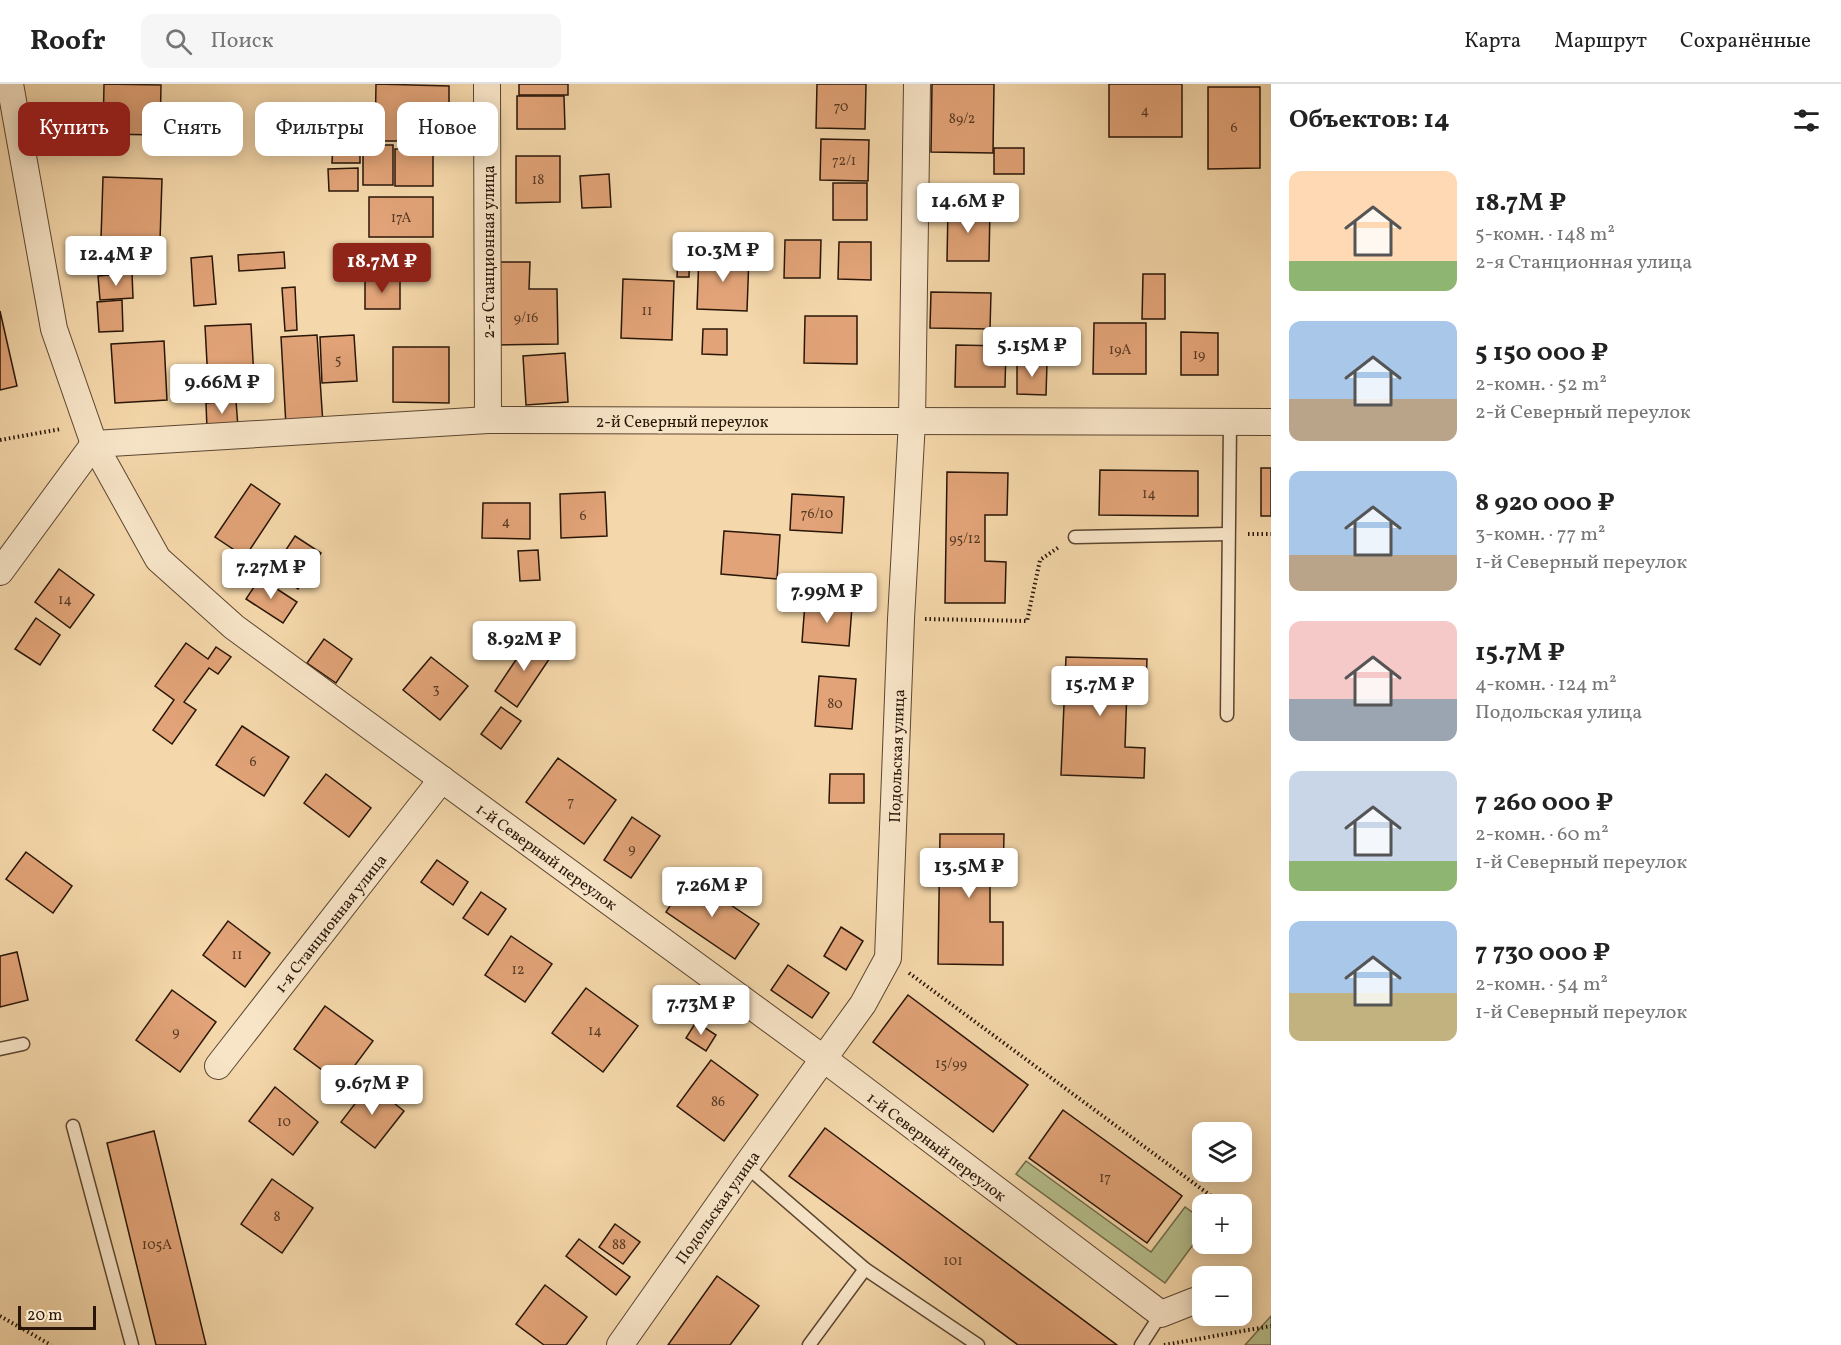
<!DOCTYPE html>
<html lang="ru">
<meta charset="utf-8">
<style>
body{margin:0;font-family:Vollkorn,serif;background:#f6f6f6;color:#222;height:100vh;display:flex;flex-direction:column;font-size:22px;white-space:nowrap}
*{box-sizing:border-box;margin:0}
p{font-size:20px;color:#767676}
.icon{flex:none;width:33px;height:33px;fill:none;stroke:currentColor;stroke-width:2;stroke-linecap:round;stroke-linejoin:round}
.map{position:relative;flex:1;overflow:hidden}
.drawer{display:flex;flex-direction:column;background:#fff;width:570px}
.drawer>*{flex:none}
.hud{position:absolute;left:18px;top:18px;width:570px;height:54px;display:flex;gap:12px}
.buttons{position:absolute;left:1192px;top:1038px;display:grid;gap:12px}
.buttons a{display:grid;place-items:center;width:60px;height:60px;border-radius:12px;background:#fff;box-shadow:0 3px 15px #0003;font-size:30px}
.scale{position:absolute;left:18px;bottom:15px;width:78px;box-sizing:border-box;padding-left:6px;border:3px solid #291608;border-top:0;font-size:16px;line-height:21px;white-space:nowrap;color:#291608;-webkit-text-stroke:4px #f8e5c8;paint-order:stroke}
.price{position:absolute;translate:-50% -51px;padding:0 14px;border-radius:6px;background:#fff;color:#222;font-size:20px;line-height:39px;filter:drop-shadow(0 2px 3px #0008)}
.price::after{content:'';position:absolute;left:50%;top:36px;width:18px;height:14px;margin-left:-9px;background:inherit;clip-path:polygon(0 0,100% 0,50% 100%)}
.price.selected{background:#8f2418;color:#fff}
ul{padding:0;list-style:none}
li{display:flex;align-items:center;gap:18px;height:150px;padding:0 18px}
li span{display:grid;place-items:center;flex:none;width:168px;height:120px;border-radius:12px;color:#555}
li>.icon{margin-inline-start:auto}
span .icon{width:72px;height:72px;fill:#fffc;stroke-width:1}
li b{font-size:26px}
h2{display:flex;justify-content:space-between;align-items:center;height:72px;padding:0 18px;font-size:26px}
.chip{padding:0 21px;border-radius:12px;background:#fff;box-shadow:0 3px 15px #0003;font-size:21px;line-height:54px}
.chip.selected{background:#8f2418;color:#fff}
header{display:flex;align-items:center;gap:36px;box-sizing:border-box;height:84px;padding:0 30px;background:#fff;border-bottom:2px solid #e0e0e0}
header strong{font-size:28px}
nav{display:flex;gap:33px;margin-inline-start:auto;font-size:21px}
.search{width:420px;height:54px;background:#f6f6f6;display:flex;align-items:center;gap:15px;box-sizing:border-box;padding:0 21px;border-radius:12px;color:#767676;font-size:22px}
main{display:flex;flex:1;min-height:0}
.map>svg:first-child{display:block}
</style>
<header>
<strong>Roofr</strong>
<div class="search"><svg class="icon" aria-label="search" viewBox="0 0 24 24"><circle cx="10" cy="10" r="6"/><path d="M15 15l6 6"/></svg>Поиск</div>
<nav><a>Карта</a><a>Маршрут</a><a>Сохранённые</a></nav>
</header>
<main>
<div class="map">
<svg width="1271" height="1261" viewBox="0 0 1271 1261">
<rect width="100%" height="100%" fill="#f4d7aa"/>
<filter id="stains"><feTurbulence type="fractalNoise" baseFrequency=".00333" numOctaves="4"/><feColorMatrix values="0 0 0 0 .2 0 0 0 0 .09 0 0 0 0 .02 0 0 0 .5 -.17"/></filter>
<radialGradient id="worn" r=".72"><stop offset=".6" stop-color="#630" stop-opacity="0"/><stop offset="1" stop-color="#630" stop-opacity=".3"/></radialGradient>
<!-- green -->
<g fill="#b6bf8c" stroke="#706a4a" stroke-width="1.5">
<polygon points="1026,1077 1151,1168 1185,1123 1203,1136 1203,1147 1165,1199 1016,1090"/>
<polygon points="1271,1232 1271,1261 1245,1261"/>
</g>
<!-- building -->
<g fill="#e1a377" stroke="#291608" stroke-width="1.5">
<polygon points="104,0 161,1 160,51 103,50"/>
<polygon points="376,0 449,2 449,25 410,25 409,57 375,57"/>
<rect x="519" y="0" width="49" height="11"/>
<polygon points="817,0 866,0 865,45 816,44"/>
<polygon points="932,0 994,0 993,69 931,68"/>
<rect x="1109" y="0" width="73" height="53"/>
<polygon points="1208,3 1260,3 1260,84 1208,85"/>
<polygon points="517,12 564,12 565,45 517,45"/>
<polygon points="821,55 869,56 868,97 820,96"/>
<polygon points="333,59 360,59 360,79 332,79"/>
<rect x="363" y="61" width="30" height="40"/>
<rect x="994" y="64" width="30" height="26"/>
<rect x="395" y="65" width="38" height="37"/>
<polygon points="516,72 560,72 560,118 516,119"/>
<polygon points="358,84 358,107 329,107 328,85"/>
<polygon points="609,90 611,123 582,124 580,92"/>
<polygon points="103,93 162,95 160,157 101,155"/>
<rect x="833" y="99" width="34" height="37"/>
<rect x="369" y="113" width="64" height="40"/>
<polygon points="948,124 990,124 989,177 947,177"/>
<polygon points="679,152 690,153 689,193 677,193"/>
<polygon points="785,156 821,156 820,194 784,194"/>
<polygon points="839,158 871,158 871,196 838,195"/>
<polygon points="284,168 285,184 239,187 238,171"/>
<polygon points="699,170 749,172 747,227 697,225"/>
<polygon points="212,172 216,220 194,222 191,174"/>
<polygon points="494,178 530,178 529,205 557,205 558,260 495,261"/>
<polygon points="132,189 133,214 100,216 98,192"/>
<polygon points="1143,190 1165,190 1165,235 1142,235"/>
<polygon points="623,195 674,197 672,256 621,254"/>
<rect x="365" y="196" width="35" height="29"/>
<polygon points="295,203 297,246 285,247 282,204"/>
<polygon points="931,208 991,209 990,245 930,244"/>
<polygon points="122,216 123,247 99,248 97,218"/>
<polygon points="0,227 17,302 0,306"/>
<polygon points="805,232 857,232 857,280 804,279"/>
<polygon points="1094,239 1146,239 1146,290 1093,290"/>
<polygon points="251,240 255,313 209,316 205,242"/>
<polygon points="703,245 727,245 727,271 702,270"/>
<polygon points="1181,248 1218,249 1218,291 1181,291"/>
<polygon points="317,251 323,340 286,342 281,253"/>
<polygon points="354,251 357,297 322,299 320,253"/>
<polygon points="164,257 167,316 115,319 111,260"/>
<polygon points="956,261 1006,262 1005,303 955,303"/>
<polygon points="393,263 449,263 449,319 393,318"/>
<polygon points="565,269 568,318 526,321 523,272"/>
<polygon points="1017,278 1047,279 1046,311 1017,310"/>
<polygon points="236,317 238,343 207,345 206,319"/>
<rect x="1261" y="384" width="10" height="48"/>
<polygon points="1100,386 1198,387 1198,432 1099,431"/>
<polygon points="947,388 1008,389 1007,431 985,431 985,477 1006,478 1005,519 945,519"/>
<polygon points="251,400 280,420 245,473 215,453"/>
<polygon points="605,408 607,452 561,454 560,410"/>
<polygon points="792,410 844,413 842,449 790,446"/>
<polygon points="483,419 530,419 530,455 482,454"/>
<polygon points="724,447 780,451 777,495 721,490"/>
<polygon points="295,452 321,469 298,505 272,487"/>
<polygon points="538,466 540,496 520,497 518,467"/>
<polygon points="59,485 94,511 70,544 35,518"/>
<polygon points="260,494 297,518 283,539 246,515"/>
<polygon points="805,519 852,523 849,562 802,558"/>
<polygon points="36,534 60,551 40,581 15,565"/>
<polygon points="532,552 554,568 517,623 495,607"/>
<polygon points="324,555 352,575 336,599 307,579"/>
<polygon points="186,559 208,575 216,563 231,573 218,590 209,584 184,618 196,626 172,660 153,646 174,616 155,602"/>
<polygon points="431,573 468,602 440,636 403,606"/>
<polygon points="1066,573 1147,575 1146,604 1127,604 1125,663 1145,664 1144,694 1061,691"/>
<polygon points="819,592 856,595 852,645 815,642"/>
<polygon points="501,623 521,637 501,665 481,650"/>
<polygon points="242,642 289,673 264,712 216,681"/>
<polygon points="558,674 616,716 584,760 526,718"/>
<polygon points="326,690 371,724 349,753 304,719"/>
<polygon points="830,690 864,690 864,719 829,719"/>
<polygon points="632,733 660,752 631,794 604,776"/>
<polygon points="940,750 1004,750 1003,794 990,794 990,838 1003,838 1003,881 938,880"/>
<polygon points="26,768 72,802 53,829 6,795"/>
<polygon points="437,776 468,798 453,821 421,798"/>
<polygon points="689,793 759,840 735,875 666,828"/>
<polygon points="481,808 506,825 488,851 463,834"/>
<polygon points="228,837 270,869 245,903 203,871"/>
<polygon points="841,843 863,857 846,886 824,872"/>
<polygon points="511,852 552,880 525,918 485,891"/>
<polygon points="17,868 28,916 0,923 0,872"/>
<polygon points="788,881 829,909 812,934 771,906"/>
<polygon points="586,904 638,942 603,988 552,949"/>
<polygon points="172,906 216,938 180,988 136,956"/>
<polygon points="908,911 1028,1001 993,1048 873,958"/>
<polygon points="325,922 373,957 341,1000 294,965"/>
<polygon points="696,938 716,951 706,967 686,954"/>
<polygon points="711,976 758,1011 724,1057 677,1022"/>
<polygon points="370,1000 404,1027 375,1064 341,1038"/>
<polygon points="275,1003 318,1038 293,1071 249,1037"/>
<polygon points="1063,1026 1182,1112 1147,1159 1029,1074"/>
<polygon points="825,1044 1117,1261 1018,1261 789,1092"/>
<polygon points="154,1047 206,1261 156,1261 107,1059"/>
<polygon points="272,1095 313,1124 282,1169 241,1140"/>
<polygon points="615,1140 640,1158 623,1180 599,1163"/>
<polygon points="579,1155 630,1193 616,1211 566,1172"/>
<polygon points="717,1192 759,1222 730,1261 668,1261"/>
<polygon points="545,1201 587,1233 566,1261 544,1261 516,1240"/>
</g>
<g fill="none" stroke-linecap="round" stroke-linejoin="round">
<!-- service casing -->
<g stroke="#5c4630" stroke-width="15">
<g id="service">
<polyline points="1075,453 1228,450"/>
<polyline points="1227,631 1230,339"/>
<polyline points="0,965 23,960"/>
<polyline points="73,1042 132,1261"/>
<polyline points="746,1082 865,1185 978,1261"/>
<polyline points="809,1261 865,1185"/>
<polyline points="1141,1261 1161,1230"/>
</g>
</g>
<!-- minor casing -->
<g stroke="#5c4630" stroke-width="28">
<g id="minor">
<polyline points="10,0 54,245 94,360 158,475 234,543 824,975 1161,1230 1194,1217"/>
<polyline points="487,0 488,336"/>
<polyline points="94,360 488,336 1271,338"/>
<polyline points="0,488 94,360"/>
<polyline points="218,982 442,695"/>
<polyline points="620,1261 746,1082 863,920 888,874 901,535 912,337 917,0"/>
</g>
</g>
<!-- path -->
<g stroke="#291608" stroke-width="4" stroke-dasharray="1.5 3" stroke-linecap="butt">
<polyline points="0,356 61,345"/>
<polyline points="1248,450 1271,450"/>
<polyline points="925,535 1027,537 1040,476 1059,463"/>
<polyline points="909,889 1222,1120"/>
<polyline points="0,1232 51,1261"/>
<polyline points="1164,1261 1271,1242"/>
</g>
<!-- service -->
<use href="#service" stroke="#f8e5c8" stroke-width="12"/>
<!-- minor -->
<use href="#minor" stroke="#f8e5c8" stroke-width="26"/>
</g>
<g text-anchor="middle" stroke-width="4.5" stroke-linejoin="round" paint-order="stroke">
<!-- number labels -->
<g font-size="14" fill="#573924">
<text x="841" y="27">70</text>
<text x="1145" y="31">4</text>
<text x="962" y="39">89/2</text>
<text x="1234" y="48">6</text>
<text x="844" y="81">72/1</text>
<text x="538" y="100">18</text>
<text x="401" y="138">17А</text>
<text x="647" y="231">11</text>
<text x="526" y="238">9/16</text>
<text x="1120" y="270">19А</text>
<text x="1199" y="275">19</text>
<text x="338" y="280">5</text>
<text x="1149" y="414">14</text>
<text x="817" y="434">76/10</text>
<text x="583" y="436">6</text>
<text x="506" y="442">4</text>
<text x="965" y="459">95/12</text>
<text x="65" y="520">14</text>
<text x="436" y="609">3</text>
<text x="835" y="624">80</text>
<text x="253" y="682">6</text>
<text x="571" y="722">7</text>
<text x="632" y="769">9</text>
<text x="237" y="875">11</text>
<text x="518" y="890">12</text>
<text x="595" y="951">14</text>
<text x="176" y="952">9</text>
<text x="951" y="984">15/99</text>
<text x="718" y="1022">86</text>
<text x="284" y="1042">10</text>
<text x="1105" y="1098">17</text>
<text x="277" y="1137">8</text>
<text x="157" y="1165">105А</text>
<text x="619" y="1165">88</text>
<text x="953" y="1181">101</text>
</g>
<!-- street labels -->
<g font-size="16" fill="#291608" stroke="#f8e5c8">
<text transform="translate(488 168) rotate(-90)" y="6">2-я Станционная улица</text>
<text x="682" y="343">2-й Северный переулок</text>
<text transform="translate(896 672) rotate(-88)" y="6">Подольская улица</text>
<text transform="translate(547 772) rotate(36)" y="6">1-й Северный переулок</text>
<text transform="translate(330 839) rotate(-52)" y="6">1-я Станционная улица</text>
<text transform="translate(937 1062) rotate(37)" y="6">1-й Северный переулок</text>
<text transform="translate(717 1123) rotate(-55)" y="6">Подольская улица</text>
</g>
</g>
<rect width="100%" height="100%" filter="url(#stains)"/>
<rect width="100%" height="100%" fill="url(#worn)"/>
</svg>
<div class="buttons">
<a><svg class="icon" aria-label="layers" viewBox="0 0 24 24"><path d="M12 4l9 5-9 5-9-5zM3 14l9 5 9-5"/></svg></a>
<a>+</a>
<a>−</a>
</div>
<div class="scale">20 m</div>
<b class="price" style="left:968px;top:150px">14.6M ₽</b>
<b class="price" style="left:723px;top:199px">10.3M ₽</b>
<b class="price" style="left:116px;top:203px">12.4M ₽</b>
<b class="price selected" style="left:382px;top:210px">18.7M ₽</b>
<b class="price" style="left:1032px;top:294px">5.15M ₽</b>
<b class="price" style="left:222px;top:331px">9.66M ₽</b>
<b class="price" style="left:271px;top:516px">7.27M ₽</b>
<b class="price" style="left:827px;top:540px">7.99M ₽</b>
<b class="price" style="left:524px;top:588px">8.92M ₽</b>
<b class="price" style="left:1100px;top:633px">15.7M ₽</b>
<b class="price" style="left:969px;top:815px">13.5M ₽</b>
<b class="price" style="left:712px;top:834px">7.26M ₽</b>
<b class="price" style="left:701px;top:952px">7.73M ₽</b>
<b class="price" style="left:372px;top:1032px">9.67M ₽</b>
<div class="hud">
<a class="chip selected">Купить</a>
<a class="chip">Снять</a>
<a class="chip">Фильтры</a>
<a class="chip">Новое</a>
</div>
</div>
<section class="drawer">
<h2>Объектов: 14<svg class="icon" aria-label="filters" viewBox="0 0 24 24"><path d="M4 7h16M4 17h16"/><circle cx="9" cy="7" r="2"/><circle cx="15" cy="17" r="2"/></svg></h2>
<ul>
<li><span style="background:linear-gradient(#ffd9b3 75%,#8fb573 0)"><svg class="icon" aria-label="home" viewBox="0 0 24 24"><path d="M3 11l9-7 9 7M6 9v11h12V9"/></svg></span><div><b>18.7M ₽</b><p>5-комн. · 148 m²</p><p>2-я Станционная улица</p></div></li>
<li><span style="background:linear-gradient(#a9c7e8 65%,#b9a48a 0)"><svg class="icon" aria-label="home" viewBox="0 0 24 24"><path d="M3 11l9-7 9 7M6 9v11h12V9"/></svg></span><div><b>5 150 000 ₽</b><p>2-комн. · 52 m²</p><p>2-й Северный переулок</p></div></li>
<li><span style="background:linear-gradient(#a9c7e8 70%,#b9a48a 0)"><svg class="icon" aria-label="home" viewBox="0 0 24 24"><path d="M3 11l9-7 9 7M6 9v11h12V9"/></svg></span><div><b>8 920 000 ₽</b><p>3-комн. · 77 m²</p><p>1-й Северный переулок</p></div></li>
<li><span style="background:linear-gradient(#f6c9c9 65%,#9aa5b1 0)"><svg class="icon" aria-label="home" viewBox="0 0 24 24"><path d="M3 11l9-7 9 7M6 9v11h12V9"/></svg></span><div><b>15.7M ₽</b><p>4-комн. · 124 m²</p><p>Подольская улица</p></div></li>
<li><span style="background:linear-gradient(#c9d6e8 75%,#8fb573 0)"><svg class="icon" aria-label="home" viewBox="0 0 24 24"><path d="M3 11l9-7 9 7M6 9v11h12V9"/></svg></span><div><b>7 260 000 ₽</b><p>2-комн. · 60 m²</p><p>1-й Северный переулок</p></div></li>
<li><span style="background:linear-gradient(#a9c7e8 60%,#c2b280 0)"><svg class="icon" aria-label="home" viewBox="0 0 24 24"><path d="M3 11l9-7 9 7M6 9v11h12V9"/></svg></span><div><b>7 730 000 ₽</b><p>2-комн. · 54 m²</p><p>1-й Северный переулок</p></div></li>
</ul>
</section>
</main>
